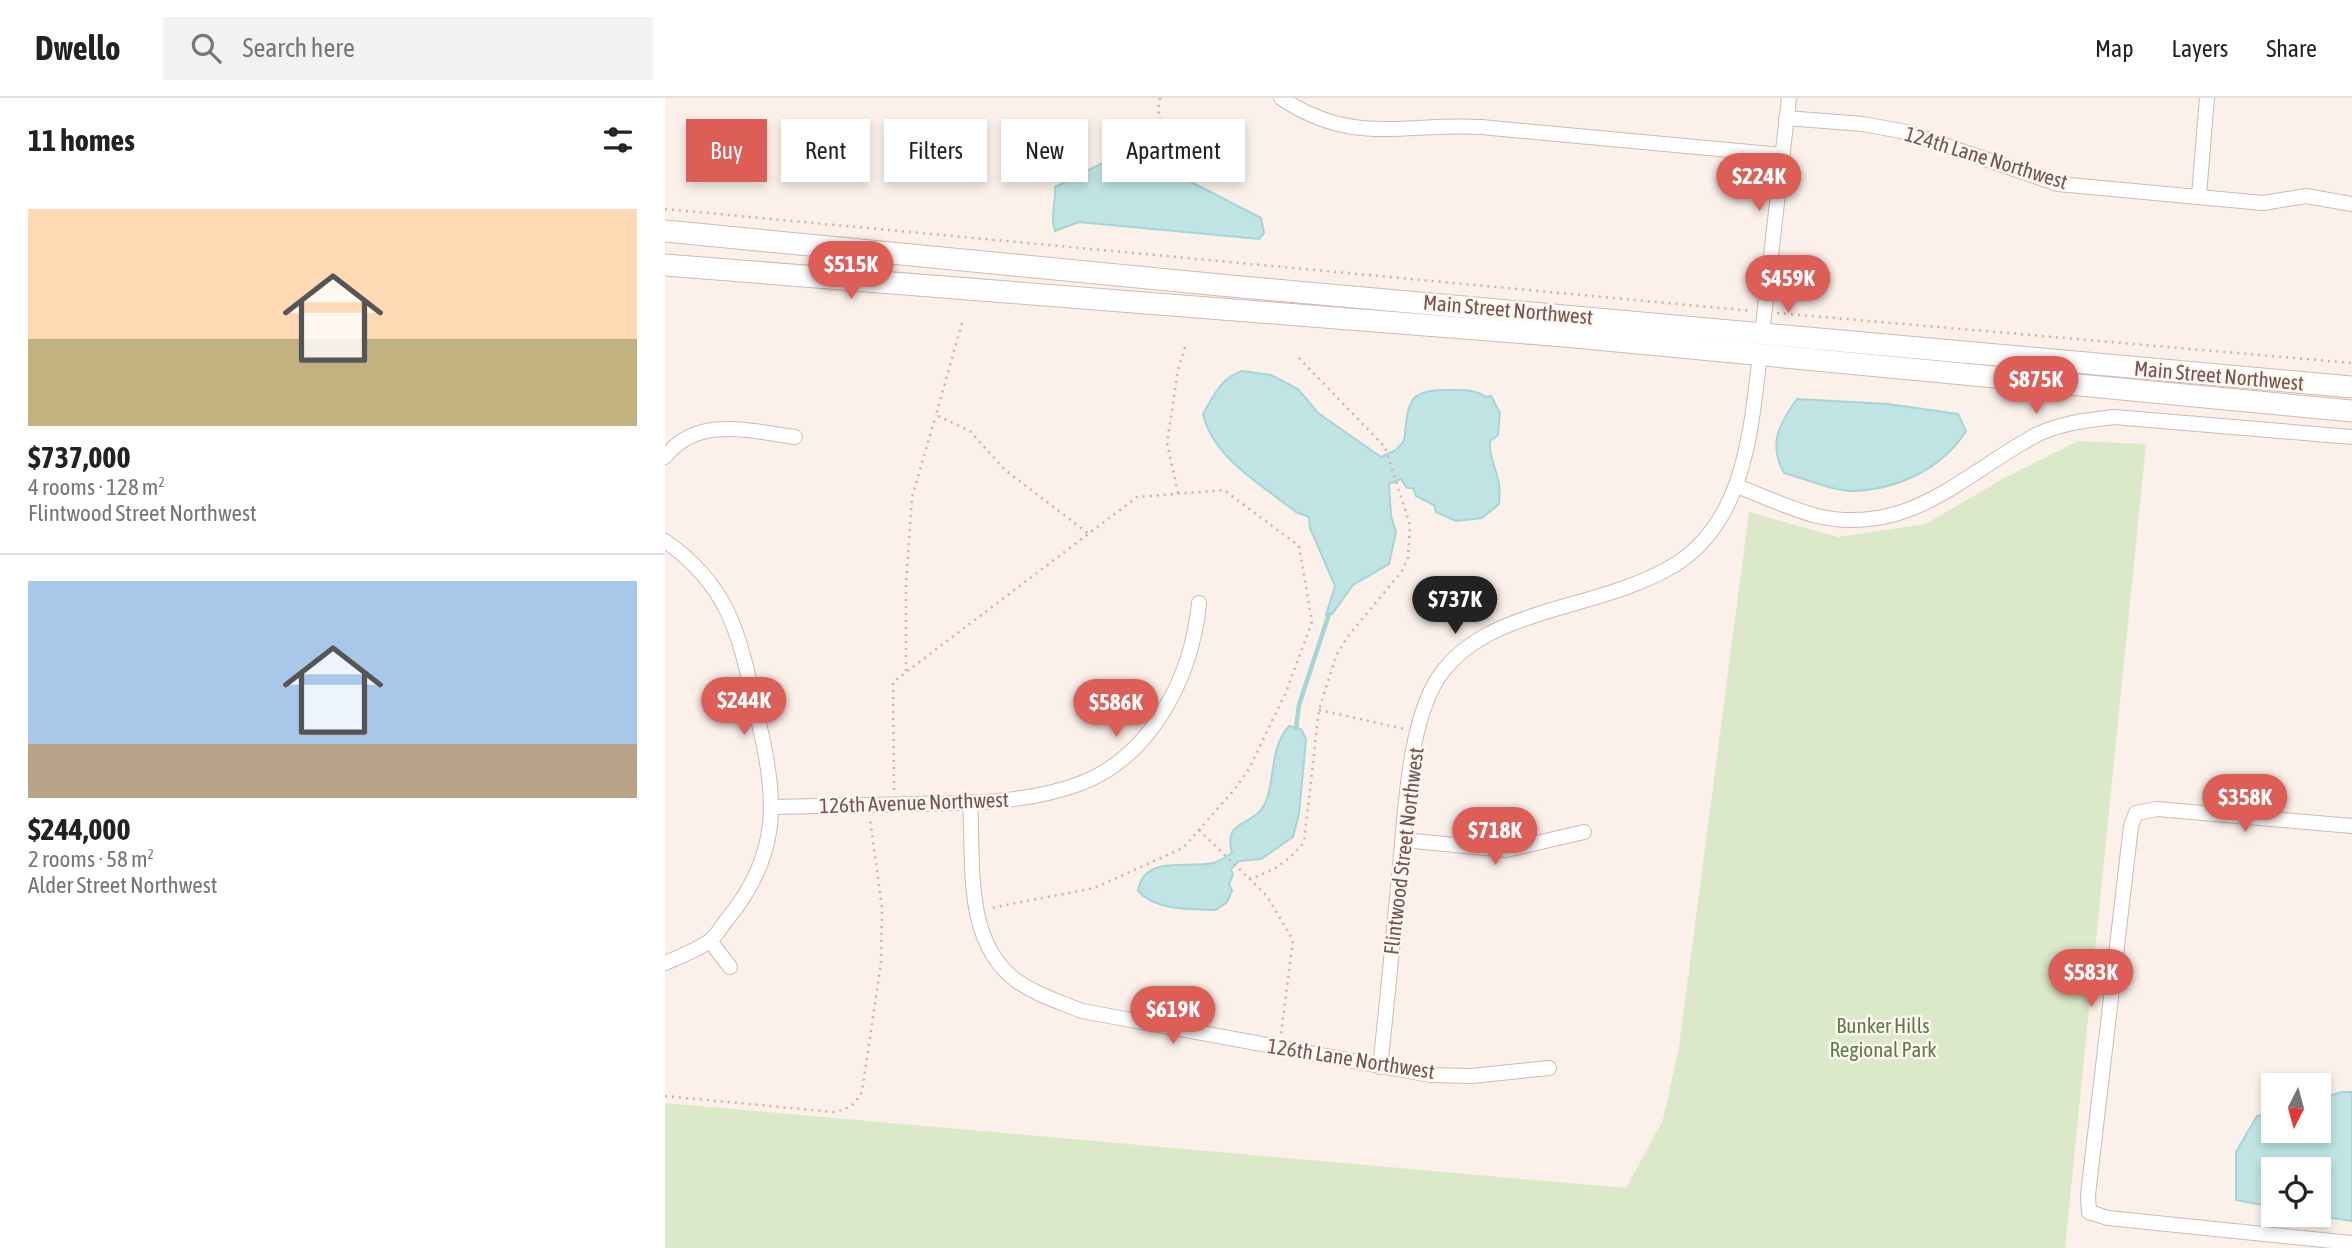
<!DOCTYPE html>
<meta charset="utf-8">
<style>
body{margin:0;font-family:"Asap Condensed",sans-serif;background:#f2f2f2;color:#222;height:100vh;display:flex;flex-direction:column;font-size:26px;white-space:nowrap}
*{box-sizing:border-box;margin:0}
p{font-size:23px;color:#767676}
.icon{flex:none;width:38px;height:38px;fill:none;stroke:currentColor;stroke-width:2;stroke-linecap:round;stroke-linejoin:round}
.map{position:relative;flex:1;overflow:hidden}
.details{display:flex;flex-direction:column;background:#fff;width:665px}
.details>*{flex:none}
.guide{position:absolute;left:21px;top:21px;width:665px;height:63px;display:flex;gap:14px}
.needle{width:46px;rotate:186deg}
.buttons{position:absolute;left:1596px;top:975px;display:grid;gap:14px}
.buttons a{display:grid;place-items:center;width:70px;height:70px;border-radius:0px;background:#fff;box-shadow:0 4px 10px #0003;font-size:35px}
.price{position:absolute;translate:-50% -60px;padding:0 16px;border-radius:24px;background:#dd5d57;color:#fff;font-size:23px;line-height:46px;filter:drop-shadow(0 2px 4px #0008)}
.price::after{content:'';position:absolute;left:50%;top:42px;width:21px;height:16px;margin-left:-10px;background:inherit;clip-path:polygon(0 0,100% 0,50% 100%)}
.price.current{background:#222;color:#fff}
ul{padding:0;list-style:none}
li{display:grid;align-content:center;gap:14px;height:371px;padding:0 28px}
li+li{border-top:2px solid #e0e0e0}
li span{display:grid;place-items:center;height:217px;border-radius:0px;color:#555}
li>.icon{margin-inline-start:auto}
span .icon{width:126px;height:126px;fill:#fffc;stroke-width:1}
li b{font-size:30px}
h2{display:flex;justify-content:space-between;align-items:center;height:84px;padding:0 28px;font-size:30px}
.pill{padding:0 24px;border-radius:0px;background:#fff;box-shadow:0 4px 10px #0003;font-size:24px;line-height:63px}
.pill.current{background:#dd5d57;color:#fff}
header{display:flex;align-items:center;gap:42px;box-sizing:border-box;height:98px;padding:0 35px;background:#fff;border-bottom:2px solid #e0e0e0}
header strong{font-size:33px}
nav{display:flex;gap:38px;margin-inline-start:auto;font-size:24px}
.search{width:490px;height:63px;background:#f2f2f2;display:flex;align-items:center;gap:18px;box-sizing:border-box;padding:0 24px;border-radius:0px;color:#767676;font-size:26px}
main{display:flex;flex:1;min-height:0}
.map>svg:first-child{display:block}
</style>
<header>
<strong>Dwello</strong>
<div class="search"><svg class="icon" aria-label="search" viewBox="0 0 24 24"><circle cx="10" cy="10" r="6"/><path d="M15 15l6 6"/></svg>Search here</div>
<nav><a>Map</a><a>Layers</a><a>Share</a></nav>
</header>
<main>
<section class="details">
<h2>11 homes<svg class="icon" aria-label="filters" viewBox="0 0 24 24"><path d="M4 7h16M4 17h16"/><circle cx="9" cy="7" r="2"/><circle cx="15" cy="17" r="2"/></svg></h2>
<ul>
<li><span style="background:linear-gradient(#ffd9b3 60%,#c2b280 0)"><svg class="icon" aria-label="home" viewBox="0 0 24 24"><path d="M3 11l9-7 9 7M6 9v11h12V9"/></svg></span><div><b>$737,000</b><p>4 rooms · 128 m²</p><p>Flintwood Street Northwest</p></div></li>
<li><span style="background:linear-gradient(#a9c7e8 75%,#b9a48a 0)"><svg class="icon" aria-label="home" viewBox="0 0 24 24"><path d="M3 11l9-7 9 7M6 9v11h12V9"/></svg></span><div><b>$244,000</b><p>2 rooms · 58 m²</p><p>Alder Street Northwest</p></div></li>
</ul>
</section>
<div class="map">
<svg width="1687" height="1150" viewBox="0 0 1687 1150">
<rect width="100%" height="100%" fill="#fbf1ea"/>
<!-- green -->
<polygon fill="#dbe9c8" points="1413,343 1481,346 1400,1150 0,1150 0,1005 961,1090 998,1022 1014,949 1084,414 1173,439 1261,426 1339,380"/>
<!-- water -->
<g fill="#bfe4e3" stroke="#a5d5d4" stroke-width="2">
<path d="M453,57L499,70L596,120L599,135L594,141L414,124L390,133C385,120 391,103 390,89Z"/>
<path d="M577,273L606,277L633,291L653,315L716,359L731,352L739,343C744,306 740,291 784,292C798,292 809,291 821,299L826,298L835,315L833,337L825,343C823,364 838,377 834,406L817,420L791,423L771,414L769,407L751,398L748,390H742L736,381L724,386L726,418L731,434L724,466L688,487L667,516L661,517L670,488L645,430L644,419L631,414C597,387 548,360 538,316C549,297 556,280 577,273Z"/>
<path d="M1132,301L1223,306L1293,316L1301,333C1277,371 1233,391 1189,393C1171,394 1138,380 1119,375C1103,346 1114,326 1132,301Z"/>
<path d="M624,628L636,631L641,641L634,716L628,739L596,761L574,763L566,771L568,777L564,786L567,793L562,804L551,812C526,811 491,813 473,793C479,756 523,771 548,765C555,763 561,759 567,755C559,725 579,729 594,714C613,694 601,654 624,628Z"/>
<polygon points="1677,994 1687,994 1687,1123 1648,1117 1654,1116 1654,1071 1608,1071 1608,1109 1571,1102 1571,1054 1592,1018 1608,1013 1608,1032 1654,1032 1654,1001"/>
</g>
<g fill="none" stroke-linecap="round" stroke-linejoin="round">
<!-- stream -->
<polyline stroke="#a5d5d4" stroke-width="4.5" points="631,630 634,607 664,516"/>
<!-- street casing -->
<g stroke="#cfbab2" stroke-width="16">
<g id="street">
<path d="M616,0C688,48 736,25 816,29L1117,57"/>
<polyline points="1121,20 1198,26 1241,34 1393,86 1598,105 1641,98 1687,106"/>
<polyline points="1534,97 1542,0"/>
<polyline points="1097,236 1124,0"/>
<path d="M0,359C32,317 85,333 130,339"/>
<path d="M1072,388C1098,398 1125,411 1152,418C1244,439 1299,376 1371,337C1395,325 1423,322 1449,319L1687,339"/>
<path d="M0,443C62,486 74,534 89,604C97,638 106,674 106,709C106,753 88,791 60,824C55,831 50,840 43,844C30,853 14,859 0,865"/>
<path d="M305,705C309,764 298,844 352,883C372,897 395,904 417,913L765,977L806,978L884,970"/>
<path d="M106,709C154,708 202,707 250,706C305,705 362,705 414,686C487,659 527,578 534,505"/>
<polyline points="1687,728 1492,711 1471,715 1466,728 1423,1097 1424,1114 1443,1120 1687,1145"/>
<polyline points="738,742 841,752 919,734"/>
<polyline points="45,843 65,869"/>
<path d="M715,969C722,906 728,842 734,779C740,722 742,619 778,573C803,541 839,527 877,515C921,501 971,491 1011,466C1081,421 1086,330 1095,256"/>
</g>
</g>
<!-- secondary casing -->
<g stroke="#d2b9b0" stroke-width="23">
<g id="secondary">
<polyline points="0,133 555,187 1687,289"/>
<polyline points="0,167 899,238 1687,313"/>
</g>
</g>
<!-- path -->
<g stroke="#d5afa5" stroke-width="2.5" stroke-dasharray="2 5" stroke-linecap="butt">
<polyline points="495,0 493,11 502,53 533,60 553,80"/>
<polyline points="0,111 1087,213"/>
<polyline points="1112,215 1687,265"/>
<polyline points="297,225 271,317 305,333 339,371 425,437"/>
<polyline points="513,395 502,345 513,272 521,246"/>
<polyline points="241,573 241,486 247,399 271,317"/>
<polyline points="654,612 740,631"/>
<polyline points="229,692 228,584 472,399 559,392 634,448 647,524 621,594 584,671 569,692 518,750 429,790 326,810"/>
<polyline points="534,732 602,798 628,842 616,936"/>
<path d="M584,781C609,773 623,764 639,744L654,612L671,558L684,537L737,473L743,460L745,427L720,349L631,257"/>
<path d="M0,998L168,1014C183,1011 190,1008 197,993L216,865L217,810L205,721"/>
</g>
<!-- street -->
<use href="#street" stroke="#fff" stroke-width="14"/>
<!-- secondary -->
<use href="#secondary" stroke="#fff" stroke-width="21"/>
</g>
<g text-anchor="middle" stroke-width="5" stroke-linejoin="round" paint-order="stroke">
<!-- street labels -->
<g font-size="21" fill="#75554e" stroke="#fef6f0">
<text transform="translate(1321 60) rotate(17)" y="7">124th Lane Northwest</text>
<text transform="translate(843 212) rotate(5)" y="7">Main Street Northwest</text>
<text transform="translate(1554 278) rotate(5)" y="7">Main Street Northwest</text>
<text transform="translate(249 705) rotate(-2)" y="7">126th Avenue Northwest</text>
<text transform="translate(739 753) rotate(-83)" y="7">Flintwood Street Northwest</text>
<text transform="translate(686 961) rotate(9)" y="7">126th Lane Northwest</text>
</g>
<!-- park labels -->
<g font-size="21" fill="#5f7947" stroke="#fef6f0">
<text x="1218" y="935">Bunker Hills<tspan x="1218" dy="24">Regional Park</tspan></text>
</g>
</g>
</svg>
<div class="buttons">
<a><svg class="needle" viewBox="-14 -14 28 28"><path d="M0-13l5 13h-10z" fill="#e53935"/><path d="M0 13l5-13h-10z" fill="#767676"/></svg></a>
<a><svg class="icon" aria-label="locate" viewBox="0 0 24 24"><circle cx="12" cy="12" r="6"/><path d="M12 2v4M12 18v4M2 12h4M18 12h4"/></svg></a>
</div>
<b class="price" style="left:1094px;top:115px">$224K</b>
<b class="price" style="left:186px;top:203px">$515K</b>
<b class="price" style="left:1123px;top:217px">$459K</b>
<b class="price" style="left:1371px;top:318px">$875K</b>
<b class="price current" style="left:790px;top:538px">$737K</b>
<b class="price" style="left:79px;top:639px">$244K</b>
<b class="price" style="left:451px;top:641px">$586K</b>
<b class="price" style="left:1580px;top:736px">$358K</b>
<b class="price" style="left:830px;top:769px">$718K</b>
<b class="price" style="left:1426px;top:911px">$583K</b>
<b class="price" style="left:508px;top:948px">$619K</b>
<div class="guide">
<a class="pill current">Buy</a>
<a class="pill">Rent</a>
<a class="pill">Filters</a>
<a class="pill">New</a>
<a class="pill">Apartment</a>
</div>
</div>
</main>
